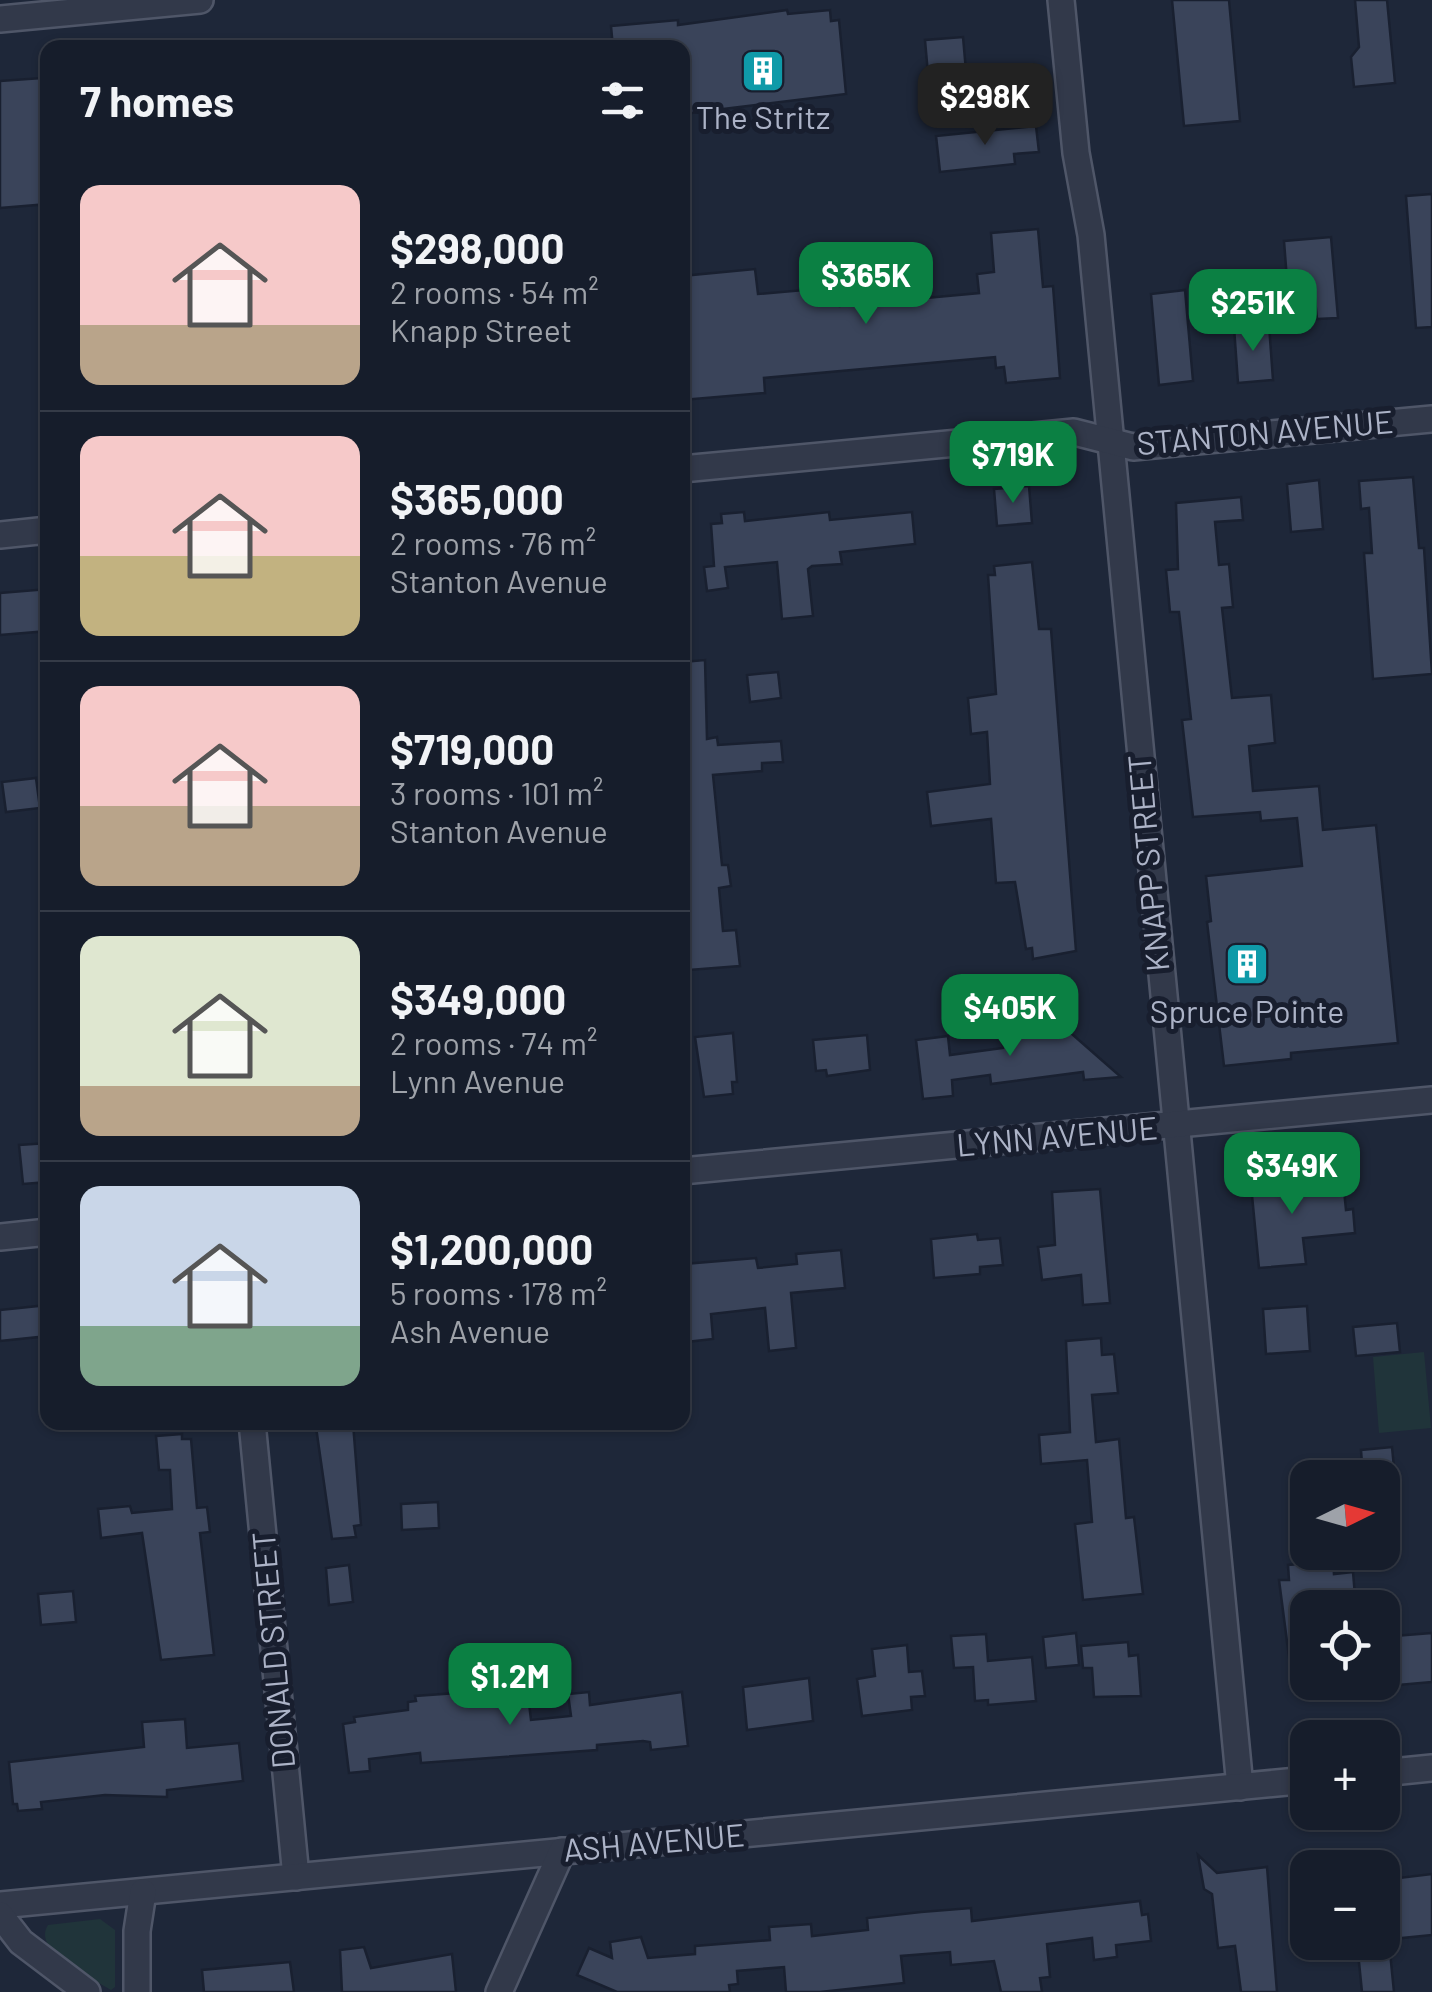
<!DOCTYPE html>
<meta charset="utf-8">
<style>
body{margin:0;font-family:Barlow,sans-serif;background:#232a37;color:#f1f3f6;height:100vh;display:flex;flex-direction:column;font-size:38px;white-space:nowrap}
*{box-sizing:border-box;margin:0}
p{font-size:32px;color:#9ea2a9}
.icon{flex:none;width:55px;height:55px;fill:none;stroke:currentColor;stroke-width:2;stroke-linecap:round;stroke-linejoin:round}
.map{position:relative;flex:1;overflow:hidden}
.sheet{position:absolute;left:40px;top:40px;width:650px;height:1390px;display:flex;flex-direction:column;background:#161d2b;border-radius:20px;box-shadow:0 2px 8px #0004,0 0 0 2px #353b47}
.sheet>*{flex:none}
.needle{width:65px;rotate:85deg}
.tools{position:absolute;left:1290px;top:1460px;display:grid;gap:20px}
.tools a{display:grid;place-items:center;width:110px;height:110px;border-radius:20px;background:#161d2b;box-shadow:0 2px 8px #0004,0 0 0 2px #353b47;font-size:50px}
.price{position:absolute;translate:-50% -85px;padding:0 22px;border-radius:20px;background:#0b8043;color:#fff;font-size:32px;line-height:65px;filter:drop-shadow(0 2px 5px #0008)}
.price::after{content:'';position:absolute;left:50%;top:60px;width:30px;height:22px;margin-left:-15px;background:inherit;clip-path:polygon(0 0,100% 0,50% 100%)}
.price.current{background:#222;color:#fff}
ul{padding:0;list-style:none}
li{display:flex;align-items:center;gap:30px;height:250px;padding:0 40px}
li+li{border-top:2px solid #353b47}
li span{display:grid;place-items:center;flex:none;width:280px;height:200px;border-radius:20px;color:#555}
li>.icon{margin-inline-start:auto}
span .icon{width:120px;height:120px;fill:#fffc;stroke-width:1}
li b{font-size:42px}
h2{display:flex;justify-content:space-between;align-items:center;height:120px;padding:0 40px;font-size:42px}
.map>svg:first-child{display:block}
</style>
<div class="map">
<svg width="1432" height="1992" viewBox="0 0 1432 1992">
<rect width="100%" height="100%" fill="#1e2739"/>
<!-- green -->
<g fill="#20343a">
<polygon points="1424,1352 1431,1428 1379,1433 1373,1357"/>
<path d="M100,1919L115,1930V1987L111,1990C92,1978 31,1951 48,1925Z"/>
</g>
<!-- building -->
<g fill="#3a445a" stroke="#192030" stroke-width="2.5">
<polygon points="1172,0 1229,0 1240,121 1184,126"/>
<polygon points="1355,0 1387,0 1395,83 1354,87 1351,57 1359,47"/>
<polygon points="787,10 788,14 830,10 831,21 839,20 846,94 682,114 682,48 613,48 611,26 678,20 678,25"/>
<polygon points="963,37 966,71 928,74 925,40"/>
<polygon points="42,78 48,204 0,208 0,81"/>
<polygon points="1036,126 1039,152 1014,154 1015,164 940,172 936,136"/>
<polygon points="1432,194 1432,327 1416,328 1406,196"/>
<polygon points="1038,229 1043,287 1053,286 1060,378 1006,383 1004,367 996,368 995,357 764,378 765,393 682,400 682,276 755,269 758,294 838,287 840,306 979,293 977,274 994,272 991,233"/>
<polygon points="1331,237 1338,318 1317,319 1314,290 1288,293 1284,241"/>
<polygon points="1185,290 1193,381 1159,385 1151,294"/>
<polygon points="1269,325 1273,380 1238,383 1234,327"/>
<polygon points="1413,477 1419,548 1424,548 1432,674 1373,679 1364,553 1372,553 1369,508 1361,509 1359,481"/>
<polygon points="1319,480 1323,529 1291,532 1287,484"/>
<polygon points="1029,486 1032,523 997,526 994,489"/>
<polygon points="1241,497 1243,520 1215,522 1219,565 1229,564 1233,607 1222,608 1232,698 1271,695 1275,743 1249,746 1253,791 1319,786 1323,830 1376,825 1398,1043 1291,1053 1291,1059 1224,1066 1207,922 1211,921 1206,876 1302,866 1297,818 1261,821 1260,812 1193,817 1182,720 1191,719 1179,612 1170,612 1166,570 1178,569 1176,503"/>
<polygon points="744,512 745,521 829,512 830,520 912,512 915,544 840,552 842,564 812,566 808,569 813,616 782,619 777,562 725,567 728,588 707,591 704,567 714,566 711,524 722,523 721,514"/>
<polygon points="1032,562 1039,629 1051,629 1076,951 1033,959 1032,948 1026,949 1015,882 996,883 991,819 931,826 927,792 990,784 987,732 971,734 968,698 996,694 988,575 995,575 994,566"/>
<polygon points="48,589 48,631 0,635 0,593"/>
<polygon points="705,660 707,739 717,737 718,745 781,741 783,762 762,763 762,771 713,775 722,865 728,865 731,886 719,888 723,931 736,930 740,966 689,970 689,964 682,965 682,662"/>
<polygon points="778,672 781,698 750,702 747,675"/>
<polygon points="36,778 40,808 6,812 2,782"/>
<polygon points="1056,1020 1121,1077 1084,1080 1083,1072 991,1084 990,1075 952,1080 953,1096 923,1099 916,1040 948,1036 950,1055 1003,1048 1001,1025"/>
<polygon points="733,1033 737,1082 732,1082 733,1094 704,1097 695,1037"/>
<polygon points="867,1035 870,1070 827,1076 826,1070 816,1071 813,1040"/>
<polygon points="48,1143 48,1182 23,1184 19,1145"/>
<polygon points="1281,1161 1285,1196 1344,1190 1346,1210 1353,1209 1355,1233 1303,1238 1306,1264 1259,1268 1249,1164"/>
<polygon points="1100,1189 1110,1303 1083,1305 1081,1275 1042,1280 1038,1247 1055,1245 1052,1192"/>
<polygon points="977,1234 978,1240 1000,1238 1003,1265 980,1267 980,1274 934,1278 931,1239"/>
<polygon points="841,1250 845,1288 791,1293 796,1348 769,1351 765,1308 711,1314 713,1339 686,1342 684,1264 756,1258 758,1268 797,1264 796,1254"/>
<polygon points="48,1305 48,1336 0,1341 0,1310"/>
<polygon points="1307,1306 1310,1351 1266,1354 1263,1309"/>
<polygon points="1397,1323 1400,1352 1356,1356 1353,1327"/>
<polygon points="1101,1338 1102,1355 1114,1354 1118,1393 1092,1395 1096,1442 1119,1439 1126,1518 1134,1517 1143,1594 1083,1600 1075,1524 1092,1522 1087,1460 1041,1464 1039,1435 1070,1432 1066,1341"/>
<polygon points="353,1423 361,1525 354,1526 356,1537 332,1539 316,1427"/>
<polygon points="182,1434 182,1439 191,1439 197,1508 207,1507 210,1532 200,1533 214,1655 161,1660 142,1533 101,1538 98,1509 130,1506 132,1513 172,1509 170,1470 159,1470 156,1436"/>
<polygon points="1392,1447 1395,1478 1363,1478 1361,1450"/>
<polygon points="438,1502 439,1528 402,1530 401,1504"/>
<polygon points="1333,1561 1334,1574 1353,1572 1356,1608 1308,1608 1308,1679 1292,1680 1279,1580 1289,1580 1288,1565"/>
<polygon points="349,1565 353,1602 329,1605 326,1568"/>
<polygon points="73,1591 76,1622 41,1625 38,1594"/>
<polygon points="1076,1633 1079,1665 1046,1668 1043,1637"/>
<polygon points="1432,1633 1432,1682 1398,1685 1394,1636"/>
<polygon points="986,1634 988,1661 1032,1657 1036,1701 988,1705 988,1700 975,1701 973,1667 954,1668 951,1636"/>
<polygon points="1128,1642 1129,1656 1138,1655 1141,1696 1094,1697 1092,1668 1083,1668 1081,1646"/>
<polygon points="907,1645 909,1672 922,1671 925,1696 911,1697 912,1710 862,1716 857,1679 875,1676 872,1649"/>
<polygon points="809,1678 813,1721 747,1730 743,1687"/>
<polygon points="513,1689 515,1704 529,1703 531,1720 571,1716 568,1694 589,1692 590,1705 682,1692 688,1746 651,1750 650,1742 643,1741 597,1745 597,1750 421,1763 420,1753 369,1759 370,1771 349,1773 343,1724 355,1722 354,1717 408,1710 408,1702 416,1701 415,1696"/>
<polygon points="185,1719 187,1748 239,1743 243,1781 167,1790 167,1797 105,1795 41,1802 42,1809 18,1811 17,1804 13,1804 9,1762 144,1747 142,1722"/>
<polygon points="1198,1855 1217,1873 1267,1867 1277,1992 1241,1992 1235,1946 1218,1948 1212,1894 1204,1889"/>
<polygon points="1432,1874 1432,1935 1382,1940 1382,1880"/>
<polygon points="1140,1901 1142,1915 1148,1914 1151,1941 1116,1945 1117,1957 1094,1960 1092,1938 1047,1944 1050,1977 1040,1978 1042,1992 1001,1992 994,1961 951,1965 950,1952 901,1956 904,1983 820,1992 786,1992 784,1967 737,1971 738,1984 729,1985 730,1992 617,1992 577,1975 589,1948 612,1958 610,1942 641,1937 648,1958 695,1954 695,1946 770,1940 769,1927 811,1924 812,1936 868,1930 867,1918 921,1912 971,1908 972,1921"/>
<polygon points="1357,1942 1389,1942 1394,1992 1362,1992"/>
<polygon points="364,1947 371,1968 452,1954 456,1992 342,1992 340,1950"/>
<polygon points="290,1962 294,1992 204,1992 202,1970"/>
</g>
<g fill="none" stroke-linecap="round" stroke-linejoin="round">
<!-- minor casing -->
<g stroke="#4f5668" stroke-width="30">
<g id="minor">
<polyline points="1061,0 1076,153 1091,235 1240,1787"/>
<polyline points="0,19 200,0"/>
<polyline points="682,469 1074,432 1133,447 1432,419"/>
<polyline points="0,535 48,530"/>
<polyline points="682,1171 1432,1100"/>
<polyline points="0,1237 48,1232"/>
<polyline points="252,1422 296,1877"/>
<polyline points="1382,1773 1432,1768"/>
<polyline points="0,1905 1308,1780"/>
<polyline points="0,1915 21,1942 87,1992"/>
<polyline points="137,1992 137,1931 143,1892"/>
<polyline points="499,1992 562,1851"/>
</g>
</g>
<!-- minor -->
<use href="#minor" stroke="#32394a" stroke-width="25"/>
</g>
<!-- icons -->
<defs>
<g id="building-square" transform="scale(2.25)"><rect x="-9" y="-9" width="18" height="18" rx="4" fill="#0f9aa8" stroke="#181e2e"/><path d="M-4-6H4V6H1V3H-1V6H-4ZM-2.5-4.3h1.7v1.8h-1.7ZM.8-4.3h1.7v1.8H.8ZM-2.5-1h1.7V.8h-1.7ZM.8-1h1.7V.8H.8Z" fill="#fff"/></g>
</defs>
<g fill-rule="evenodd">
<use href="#building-square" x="763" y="71"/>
<use href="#building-square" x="1247" y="964"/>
</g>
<g text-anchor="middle" stroke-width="10" stroke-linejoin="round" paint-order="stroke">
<!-- poi labels -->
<g font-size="32" fill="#acb3c7" stroke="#181e2e">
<text x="763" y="129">The Stritz</text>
<text x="1247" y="1023">Spruce Pointe</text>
</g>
<!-- street labels -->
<g font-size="32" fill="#acb3c7" stroke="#181e2e">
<text transform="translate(1265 433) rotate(-5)" y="11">STANTON AVENUE</text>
<text transform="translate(1149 863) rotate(-95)" y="11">KNAPP STREET</text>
<text transform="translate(1057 1137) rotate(-5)" y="11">LYNN AVENUE</text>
<text transform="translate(274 1650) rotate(-95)" y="11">DONALD STREET</text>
<text transform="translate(654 1843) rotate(-5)" y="11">ASH AVENUE</text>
</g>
</g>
</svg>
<div class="tools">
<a><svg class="needle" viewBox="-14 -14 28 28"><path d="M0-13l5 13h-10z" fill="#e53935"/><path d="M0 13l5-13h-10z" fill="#9ea2a9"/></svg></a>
<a><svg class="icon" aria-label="locate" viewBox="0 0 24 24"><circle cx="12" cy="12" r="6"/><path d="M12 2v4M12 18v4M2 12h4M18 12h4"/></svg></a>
<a>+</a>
<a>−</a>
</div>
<b class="price current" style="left:985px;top:148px">$298K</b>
<b class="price" style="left:866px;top:327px">$365K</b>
<b class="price" style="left:1253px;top:354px">$251K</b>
<b class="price" style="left:1013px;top:506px">$719K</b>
<b class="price" style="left:1010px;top:1059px">$405K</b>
<b class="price" style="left:1292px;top:1217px">$349K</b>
<b class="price" style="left:510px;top:1728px">$1.2M</b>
<section class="sheet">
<h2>7 homes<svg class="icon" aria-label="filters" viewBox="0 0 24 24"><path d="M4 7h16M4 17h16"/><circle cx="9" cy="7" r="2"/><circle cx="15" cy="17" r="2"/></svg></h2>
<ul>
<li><span style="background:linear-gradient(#f6c9c9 70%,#b9a48a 0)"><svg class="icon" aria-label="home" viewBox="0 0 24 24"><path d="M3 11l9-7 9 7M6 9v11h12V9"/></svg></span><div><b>$298,000</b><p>2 rooms · 54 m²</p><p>Knapp Street</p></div></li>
<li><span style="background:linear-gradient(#f6c9c9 60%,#c2b280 0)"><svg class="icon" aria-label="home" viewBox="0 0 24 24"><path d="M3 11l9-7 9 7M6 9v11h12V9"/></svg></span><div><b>$365,000</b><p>2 rooms · 76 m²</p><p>Stanton Avenue</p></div></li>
<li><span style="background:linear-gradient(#f6c9c9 60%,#b9a48a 0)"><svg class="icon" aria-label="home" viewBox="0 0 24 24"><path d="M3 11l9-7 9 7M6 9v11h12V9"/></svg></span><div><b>$719,000</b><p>3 rooms · 101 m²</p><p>Stanton Avenue</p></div></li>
<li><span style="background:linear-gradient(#dfe7d0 75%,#b9a48a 0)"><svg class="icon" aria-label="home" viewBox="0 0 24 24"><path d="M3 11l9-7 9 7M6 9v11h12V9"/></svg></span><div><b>$349,000</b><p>2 rooms · 74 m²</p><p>Lynn Avenue</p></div></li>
<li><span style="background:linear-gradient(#c9d6e8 70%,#7fa58c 0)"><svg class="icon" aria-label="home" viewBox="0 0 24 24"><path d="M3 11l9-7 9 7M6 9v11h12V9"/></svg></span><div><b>$1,200,000</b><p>5 rooms · 178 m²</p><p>Ash Avenue</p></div></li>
</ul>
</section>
</div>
